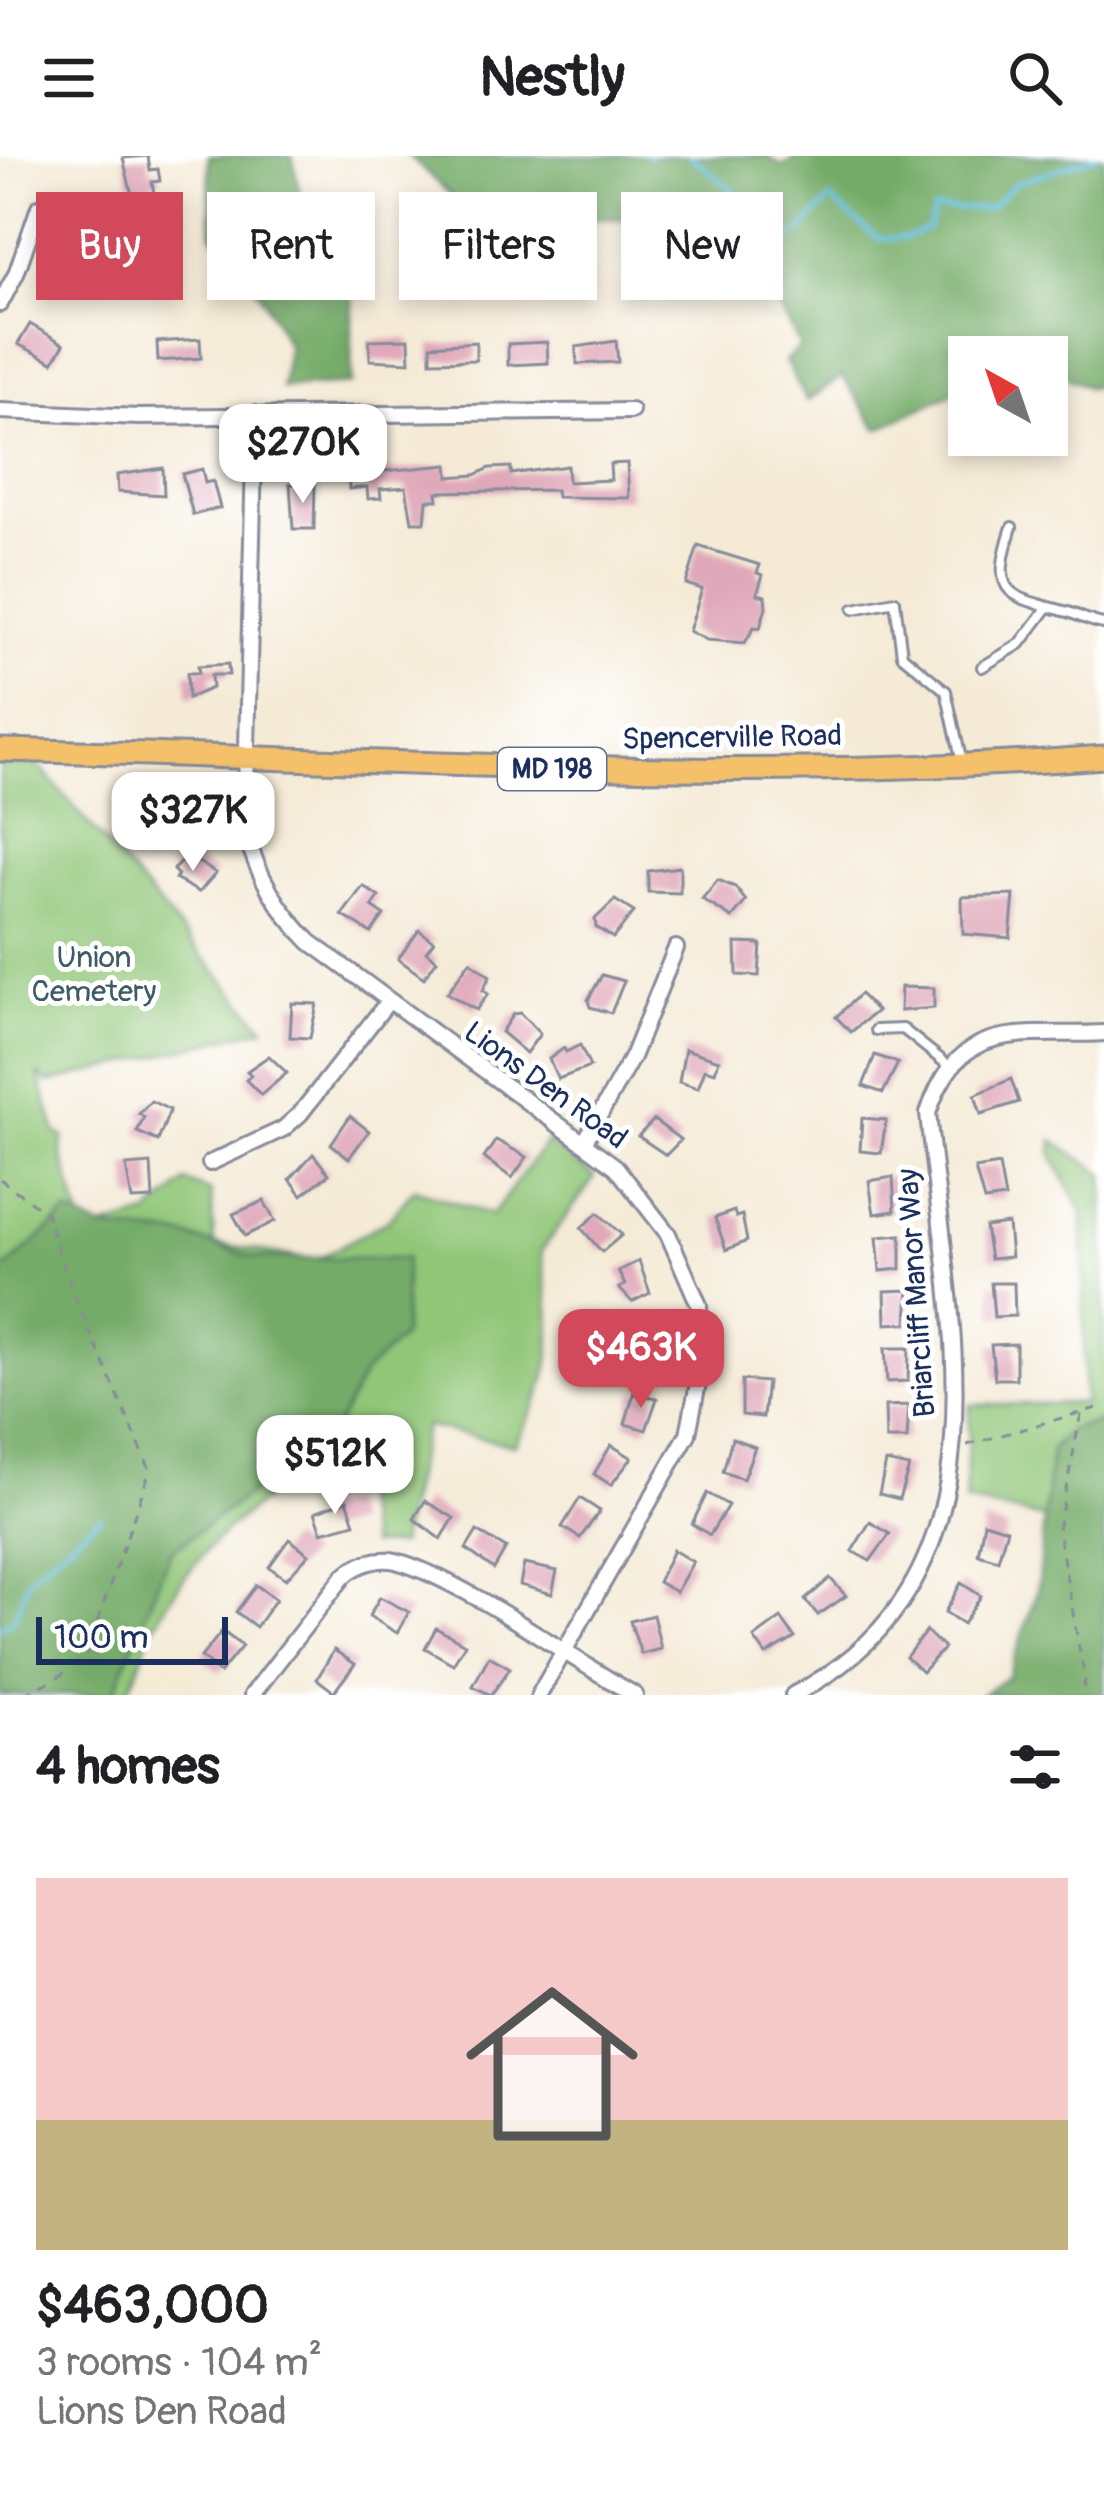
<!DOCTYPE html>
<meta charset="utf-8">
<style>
body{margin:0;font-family:Pangolin,sans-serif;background:#f2f2f2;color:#202124;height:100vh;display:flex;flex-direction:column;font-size:45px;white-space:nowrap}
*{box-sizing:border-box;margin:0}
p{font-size:39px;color:#757577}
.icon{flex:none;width:66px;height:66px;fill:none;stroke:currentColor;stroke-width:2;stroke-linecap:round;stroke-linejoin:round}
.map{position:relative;height:1539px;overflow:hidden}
.side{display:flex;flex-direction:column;background:#fff;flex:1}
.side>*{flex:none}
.hud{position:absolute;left:36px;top:36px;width:1032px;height:108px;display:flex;gap:24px}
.needle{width:78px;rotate:320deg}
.tools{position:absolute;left:948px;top:180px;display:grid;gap:24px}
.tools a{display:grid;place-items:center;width:120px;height:120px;border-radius:0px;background:#fff;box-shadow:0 6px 18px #0003;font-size:60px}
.scale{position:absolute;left:36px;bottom:30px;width:192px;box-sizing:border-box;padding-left:12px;border:6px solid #1b2f5e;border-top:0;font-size:33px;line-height:42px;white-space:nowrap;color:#1b2f5e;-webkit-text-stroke:9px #fff;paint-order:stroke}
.price{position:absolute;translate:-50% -102px;padding:0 27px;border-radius:24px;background:#fff;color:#222;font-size:39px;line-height:78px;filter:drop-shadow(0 3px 6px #0008)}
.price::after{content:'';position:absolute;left:50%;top:72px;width:36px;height:27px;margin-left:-18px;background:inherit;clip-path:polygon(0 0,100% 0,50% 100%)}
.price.active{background:#d1495b;color:#fff}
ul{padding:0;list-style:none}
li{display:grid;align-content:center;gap:24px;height:636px;padding:0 36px}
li+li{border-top:3px solid #e0e0e0}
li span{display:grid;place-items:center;height:372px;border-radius:0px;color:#555}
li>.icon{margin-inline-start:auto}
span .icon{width:216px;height:216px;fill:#fffc;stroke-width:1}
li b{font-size:51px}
h2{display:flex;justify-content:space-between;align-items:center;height:144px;padding:0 36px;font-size:51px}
.chip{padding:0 42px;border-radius:0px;background:#fff;box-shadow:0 6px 18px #0003;font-size:42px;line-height:108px}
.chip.active{background:#d1495b;color:#fff}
header{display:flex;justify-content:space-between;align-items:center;height:156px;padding:0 36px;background:#fff;font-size:54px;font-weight:700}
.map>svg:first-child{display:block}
</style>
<header><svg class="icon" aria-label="menu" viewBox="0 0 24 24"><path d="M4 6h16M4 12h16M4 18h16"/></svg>Nestly<svg class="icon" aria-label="search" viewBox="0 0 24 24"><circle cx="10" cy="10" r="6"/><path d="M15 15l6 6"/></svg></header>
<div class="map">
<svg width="1104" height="1539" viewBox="0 0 1104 1539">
<rect width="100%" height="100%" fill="#fff"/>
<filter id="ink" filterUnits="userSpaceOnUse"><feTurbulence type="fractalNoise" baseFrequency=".00833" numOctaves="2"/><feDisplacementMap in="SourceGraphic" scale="24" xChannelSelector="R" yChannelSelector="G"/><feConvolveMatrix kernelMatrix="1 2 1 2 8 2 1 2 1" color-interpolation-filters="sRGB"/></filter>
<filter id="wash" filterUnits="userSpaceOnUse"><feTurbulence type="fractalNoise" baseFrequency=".004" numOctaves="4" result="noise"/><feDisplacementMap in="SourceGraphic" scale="48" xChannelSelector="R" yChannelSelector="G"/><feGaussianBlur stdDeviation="2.7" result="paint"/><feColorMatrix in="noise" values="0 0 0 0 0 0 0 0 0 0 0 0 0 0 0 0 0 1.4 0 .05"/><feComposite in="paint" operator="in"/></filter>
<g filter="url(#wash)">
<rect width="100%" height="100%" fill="#f4ead6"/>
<!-- green -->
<g fill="#91c678" stroke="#567a6b" stroke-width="3">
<path d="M37,608L265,872L48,927L38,917L56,977L63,980L62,998L85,1077L149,1059L186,1026L211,1036L214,1088L316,1104L388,1064L414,1033L492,1059L547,985L595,1021L541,1095C554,1184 562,1208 514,1289L425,1270L399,1389H370L358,1330L333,1296C253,1350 201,1382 154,1470C142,1492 140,1518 125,1539H0V609Z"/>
<polygon points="1053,984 1104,1018 1104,1539 1007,1528 1037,1455 1053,1364 965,1346 970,1249 1084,1247 1083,1057 1052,999"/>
</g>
<!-- forest -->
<g fill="#74ab68" stroke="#486d63" stroke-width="3">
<polygon points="208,0 292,0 307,68 353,85 351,228 282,232 288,190 260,137 212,78"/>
<path d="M409,0H766L783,10L797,0H1104V226L1089,232L1047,212V201H969V229L878,273L842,220L807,245L785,205L800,191C724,24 608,62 457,77L458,46Z"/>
<polygon points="68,1057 103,1073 186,1080 255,1102 406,1102 403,1180 365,1216 334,1275 170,1396 113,1539 0,1539 0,1117"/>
<polygon points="1104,1264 1104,1539 981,1539 1008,1521 1037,1436 1051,1294 1069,1274"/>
</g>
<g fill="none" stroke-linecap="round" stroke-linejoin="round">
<!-- stream -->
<g stroke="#5fbedd" stroke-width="4.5">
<polyline points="647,0 651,0"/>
<polyline points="690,0 732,33 748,84 767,73 779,84 800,76 830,43 877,82 907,82 929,72 934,54 989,52 1016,27 1097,0"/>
<polyline points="0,1471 13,1465 29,1421 101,1360"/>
</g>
</g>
<g id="blocks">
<!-- building -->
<g fill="#e0a8ba">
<polygon points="148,0 150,14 158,13 160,25 152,26 155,44 134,47 123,2"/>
<polygon points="118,65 138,78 132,87 152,101 146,111 122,102 114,114 98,103"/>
<polygon points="30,168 64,188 53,206 18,188"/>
<polygon points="200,183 201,202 158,205 157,186"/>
<polygon points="409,183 410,206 370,204 369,184"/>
<polygon points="616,185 618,206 577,208 576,191"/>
<polygon points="476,186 476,204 431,205 431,189"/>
<polygon points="547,186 548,207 508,209 508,188"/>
<polygon points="627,307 629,342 557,341 556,334 437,336 438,344 427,344 425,366 412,366 406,331 380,333 381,342 368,343 367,331 349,333 348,313 373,311 375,316 448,309 449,321 475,319 490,312 511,311 511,318 567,310 568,326 611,324 610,308"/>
<polygon points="163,312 164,339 118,336 117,319"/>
<polygon points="202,313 205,327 213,325 220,352 193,359 182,318"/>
<polygon points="290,328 315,328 314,373 293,373"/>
<polygon points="698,390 760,409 757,417 763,419 757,438 765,440 766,451 760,472 754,471 745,487 707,484 689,475 702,433 686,428"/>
<polygon points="228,508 229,519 211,519 212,532 188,542 187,517 199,517 198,510"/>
<polygon points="187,699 216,717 199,736 175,723 178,719 173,714"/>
<polygon points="680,711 680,737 648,736 648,715"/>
<polygon points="718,724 735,731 746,745 732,762 702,743"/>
<polygon points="363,730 379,741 372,751 384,759 371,777 342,759"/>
<polygon points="1014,739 1010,782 963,778 962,741"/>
<polygon points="615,744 634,756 613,782 596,771 595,763"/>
<polygon points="419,774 434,785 426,795 437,804 424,822 398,803"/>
<polygon points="736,787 761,788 759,820 737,819"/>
<polygon points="470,805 490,820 483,834 488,838 476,854 447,837"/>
<polygon points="602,819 624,825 611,857 590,851 588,844"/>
<polygon points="901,831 934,832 934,852 900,855"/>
<polygon points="860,838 877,855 851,876 836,861"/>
<polygon points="292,847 317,848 310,882 290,881"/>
<polygon points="520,857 540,878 526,897 501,876 513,858"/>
<polygon points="580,889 590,911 558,923 549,903 564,892 566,896"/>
<polygon points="685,893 719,904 715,916 705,913 698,932 679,926"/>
<polygon points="875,899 898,907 883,937 863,930"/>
<polygon points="269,900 287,917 261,939 246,924 251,919 247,915"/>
<polygon points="1011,923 1019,946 981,958 975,939"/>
<polygon points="151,945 170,954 158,985 137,976 144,961 139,958"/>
<polygon points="350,960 369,975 349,1002 331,988"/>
<polygon points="862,962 886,964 881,997 860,995"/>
<polygon points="654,964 681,984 666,999 638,980"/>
<polygon points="496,984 527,1001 512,1022 484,1002"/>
<polygon points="313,998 329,1018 302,1039 290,1023"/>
<polygon points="151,1008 153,1043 132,1044 126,1010"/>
<polygon points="999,1009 1005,1042 984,1045 975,1013"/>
<polygon points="893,1021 895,1055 874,1058 869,1025"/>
<polygon points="264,1045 275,1065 245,1080 233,1058"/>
<polygon points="734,1055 736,1061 742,1059 747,1085 726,1094 715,1062"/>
<polygon points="598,1057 622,1079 602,1096 581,1072"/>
<polygon points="1008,1068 1011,1101 990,1103 985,1071"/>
<polygon points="901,1079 901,1113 880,1115 877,1081"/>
<polygon points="639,1105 650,1137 632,1146 619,1132 625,1129 618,1115"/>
<polygon points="991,1127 1014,1127 1015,1160 994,1161"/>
<polygon points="909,1134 907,1167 886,1168 885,1135"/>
<polygon points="659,1176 659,1212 639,1214 636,1179"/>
<polygon points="1016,1188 1016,1223 995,1223 991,1189"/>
<polygon points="885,1192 909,1192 908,1225 887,1226"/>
<polygon points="742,1224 767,1226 763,1261 742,1259"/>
<polygon points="634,1236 657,1243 646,1274 625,1268"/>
<polygon points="909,1249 907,1283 886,1283 885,1250"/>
<polygon points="732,1282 755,1291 743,1323 723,1316"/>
<polygon points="611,1289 632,1302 611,1329 594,1318"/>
<polygon points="886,1306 909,1311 899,1343 879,1338"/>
<polygon points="707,1337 728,1349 710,1379 692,1368"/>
<polygon points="580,1342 600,1355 580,1382 562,1371"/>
<polygon points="347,1344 355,1367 322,1376 315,1356"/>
<polygon points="425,1345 454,1362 441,1383 414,1363"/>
<polygon points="870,1366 890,1378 870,1405 852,1395"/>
<polygon points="984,1366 1007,1373 998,1404 978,1398"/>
<polygon points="477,1375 506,1392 494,1413 466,1393"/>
<polygon points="289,1383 309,1398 286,1423 269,1411"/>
<polygon points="673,1394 693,1406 676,1436 658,1426"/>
<polygon points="524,1408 557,1415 552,1438 520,1429"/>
<polygon points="830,1422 846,1440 818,1459 805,1444"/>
<polygon points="961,1427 981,1440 963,1468 945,1456"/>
<polygon points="256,1429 276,1443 256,1471 236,1456"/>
<polygon points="380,1441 409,1456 397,1477 369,1460"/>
<polygon points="653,1459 661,1493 641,1498 630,1465"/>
<polygon points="781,1462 795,1482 766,1499 754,1482"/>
<polygon points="436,1472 465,1488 453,1508 425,1492"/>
<polygon points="222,1475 242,1490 220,1517 201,1501"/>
<polygon points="926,1475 944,1492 922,1516 906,1501"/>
<polygon points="334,1494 355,1508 334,1536 317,1523"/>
<polygon points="489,1500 510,1512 491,1539 473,1530"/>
</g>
</g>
</g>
<g filter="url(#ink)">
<use href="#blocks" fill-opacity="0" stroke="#888c9a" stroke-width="3"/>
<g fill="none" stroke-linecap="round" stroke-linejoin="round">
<!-- service casing -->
<g stroke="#888c9a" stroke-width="14">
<g id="service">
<path d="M1012,371C989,441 1009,440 1068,456C1080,460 1091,466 1104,468"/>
<polyline points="854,453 895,445 902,499 946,535 962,607"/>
<polyline points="982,511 1020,488 1045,455"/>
<polyline points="876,874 903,873 949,910"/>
</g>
</g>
<!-- minor casing -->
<g stroke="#888c9a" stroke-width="20">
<g id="minor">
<polyline points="0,148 16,118 39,51"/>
<polyline points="0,255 139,261 631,255"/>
<path d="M255,258L245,675C258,720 277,753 310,786L616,1011L668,1078L699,1149L702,1207L688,1278L539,1539"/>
<polyline points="584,987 632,901 676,792"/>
<polyline points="210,1007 283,973 300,958 387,847"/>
<path d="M252,1539L344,1420C357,1408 378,1401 396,1405C464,1424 569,1502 635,1539"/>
<path d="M793,1539C1021,1421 947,1162 928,957C961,859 1020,882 1104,877"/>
</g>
</g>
<!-- primary casing -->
<g stroke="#888c9a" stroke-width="27">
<path id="primary" d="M0,594C367,602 737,629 1104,601"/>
</g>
<!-- path -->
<g stroke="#888c9a" stroke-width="3" stroke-dasharray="9 9" stroke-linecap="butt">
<polyline points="0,1023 46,1057 71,1132 150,1314 86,1499 56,1523 22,1539"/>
<polyline points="1081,1258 1058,1373 1085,1525 1082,1539"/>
<polyline points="967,1289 1104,1250"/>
</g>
<!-- service -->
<use href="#service" stroke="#fff" stroke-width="8"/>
<!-- minor -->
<use href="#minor" stroke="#fff" stroke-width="14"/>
<!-- primary -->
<use href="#primary" stroke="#f4c16a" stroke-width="21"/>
</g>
</g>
<g text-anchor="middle" stroke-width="10" stroke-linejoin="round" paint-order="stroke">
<!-- shield labels -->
<rect fill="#fff" stroke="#5f6d8e" stroke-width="3" x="498" y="592" width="108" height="42" rx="9"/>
<g font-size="27" font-weight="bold" fill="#1b2f5e">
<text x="552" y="622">MD 198</text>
</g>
<!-- street labels -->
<g font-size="30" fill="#1b2f5e" stroke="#fff">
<text transform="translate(732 581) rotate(-1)" y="10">Spencerville Road</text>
<text transform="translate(546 929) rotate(36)" y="10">Lions Den Road</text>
<text transform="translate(916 1137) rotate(-94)" y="10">Briarcliff Manor Way</text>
</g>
<!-- park labels -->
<g font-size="30" fill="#3e5c66" stroke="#fff">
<text x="94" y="811">Union<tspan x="94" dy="34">Cemetery</tspan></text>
</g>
</g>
</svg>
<div class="tools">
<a><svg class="needle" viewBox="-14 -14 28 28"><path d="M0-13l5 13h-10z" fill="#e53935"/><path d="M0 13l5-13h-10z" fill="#757577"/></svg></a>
</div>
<div class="scale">100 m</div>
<b class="price" style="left:303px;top:350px">$270K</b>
<b class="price" style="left:193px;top:718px">$327K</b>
<b class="price active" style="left:641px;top:1255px">$463K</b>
<b class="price" style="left:335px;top:1361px">$512K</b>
<div class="hud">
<a class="chip active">Buy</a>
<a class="chip">Rent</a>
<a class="chip">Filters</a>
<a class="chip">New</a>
</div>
</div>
<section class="side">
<h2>4 homes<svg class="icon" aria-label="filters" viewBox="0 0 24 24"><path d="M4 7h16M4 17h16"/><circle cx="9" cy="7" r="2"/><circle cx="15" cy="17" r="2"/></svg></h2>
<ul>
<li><span style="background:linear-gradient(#f6c9c9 65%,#c2b280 0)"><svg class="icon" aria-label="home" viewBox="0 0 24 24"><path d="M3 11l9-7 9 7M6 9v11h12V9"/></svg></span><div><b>$463,000</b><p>3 rooms · 104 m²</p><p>Lions Den Road</p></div></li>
</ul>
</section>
